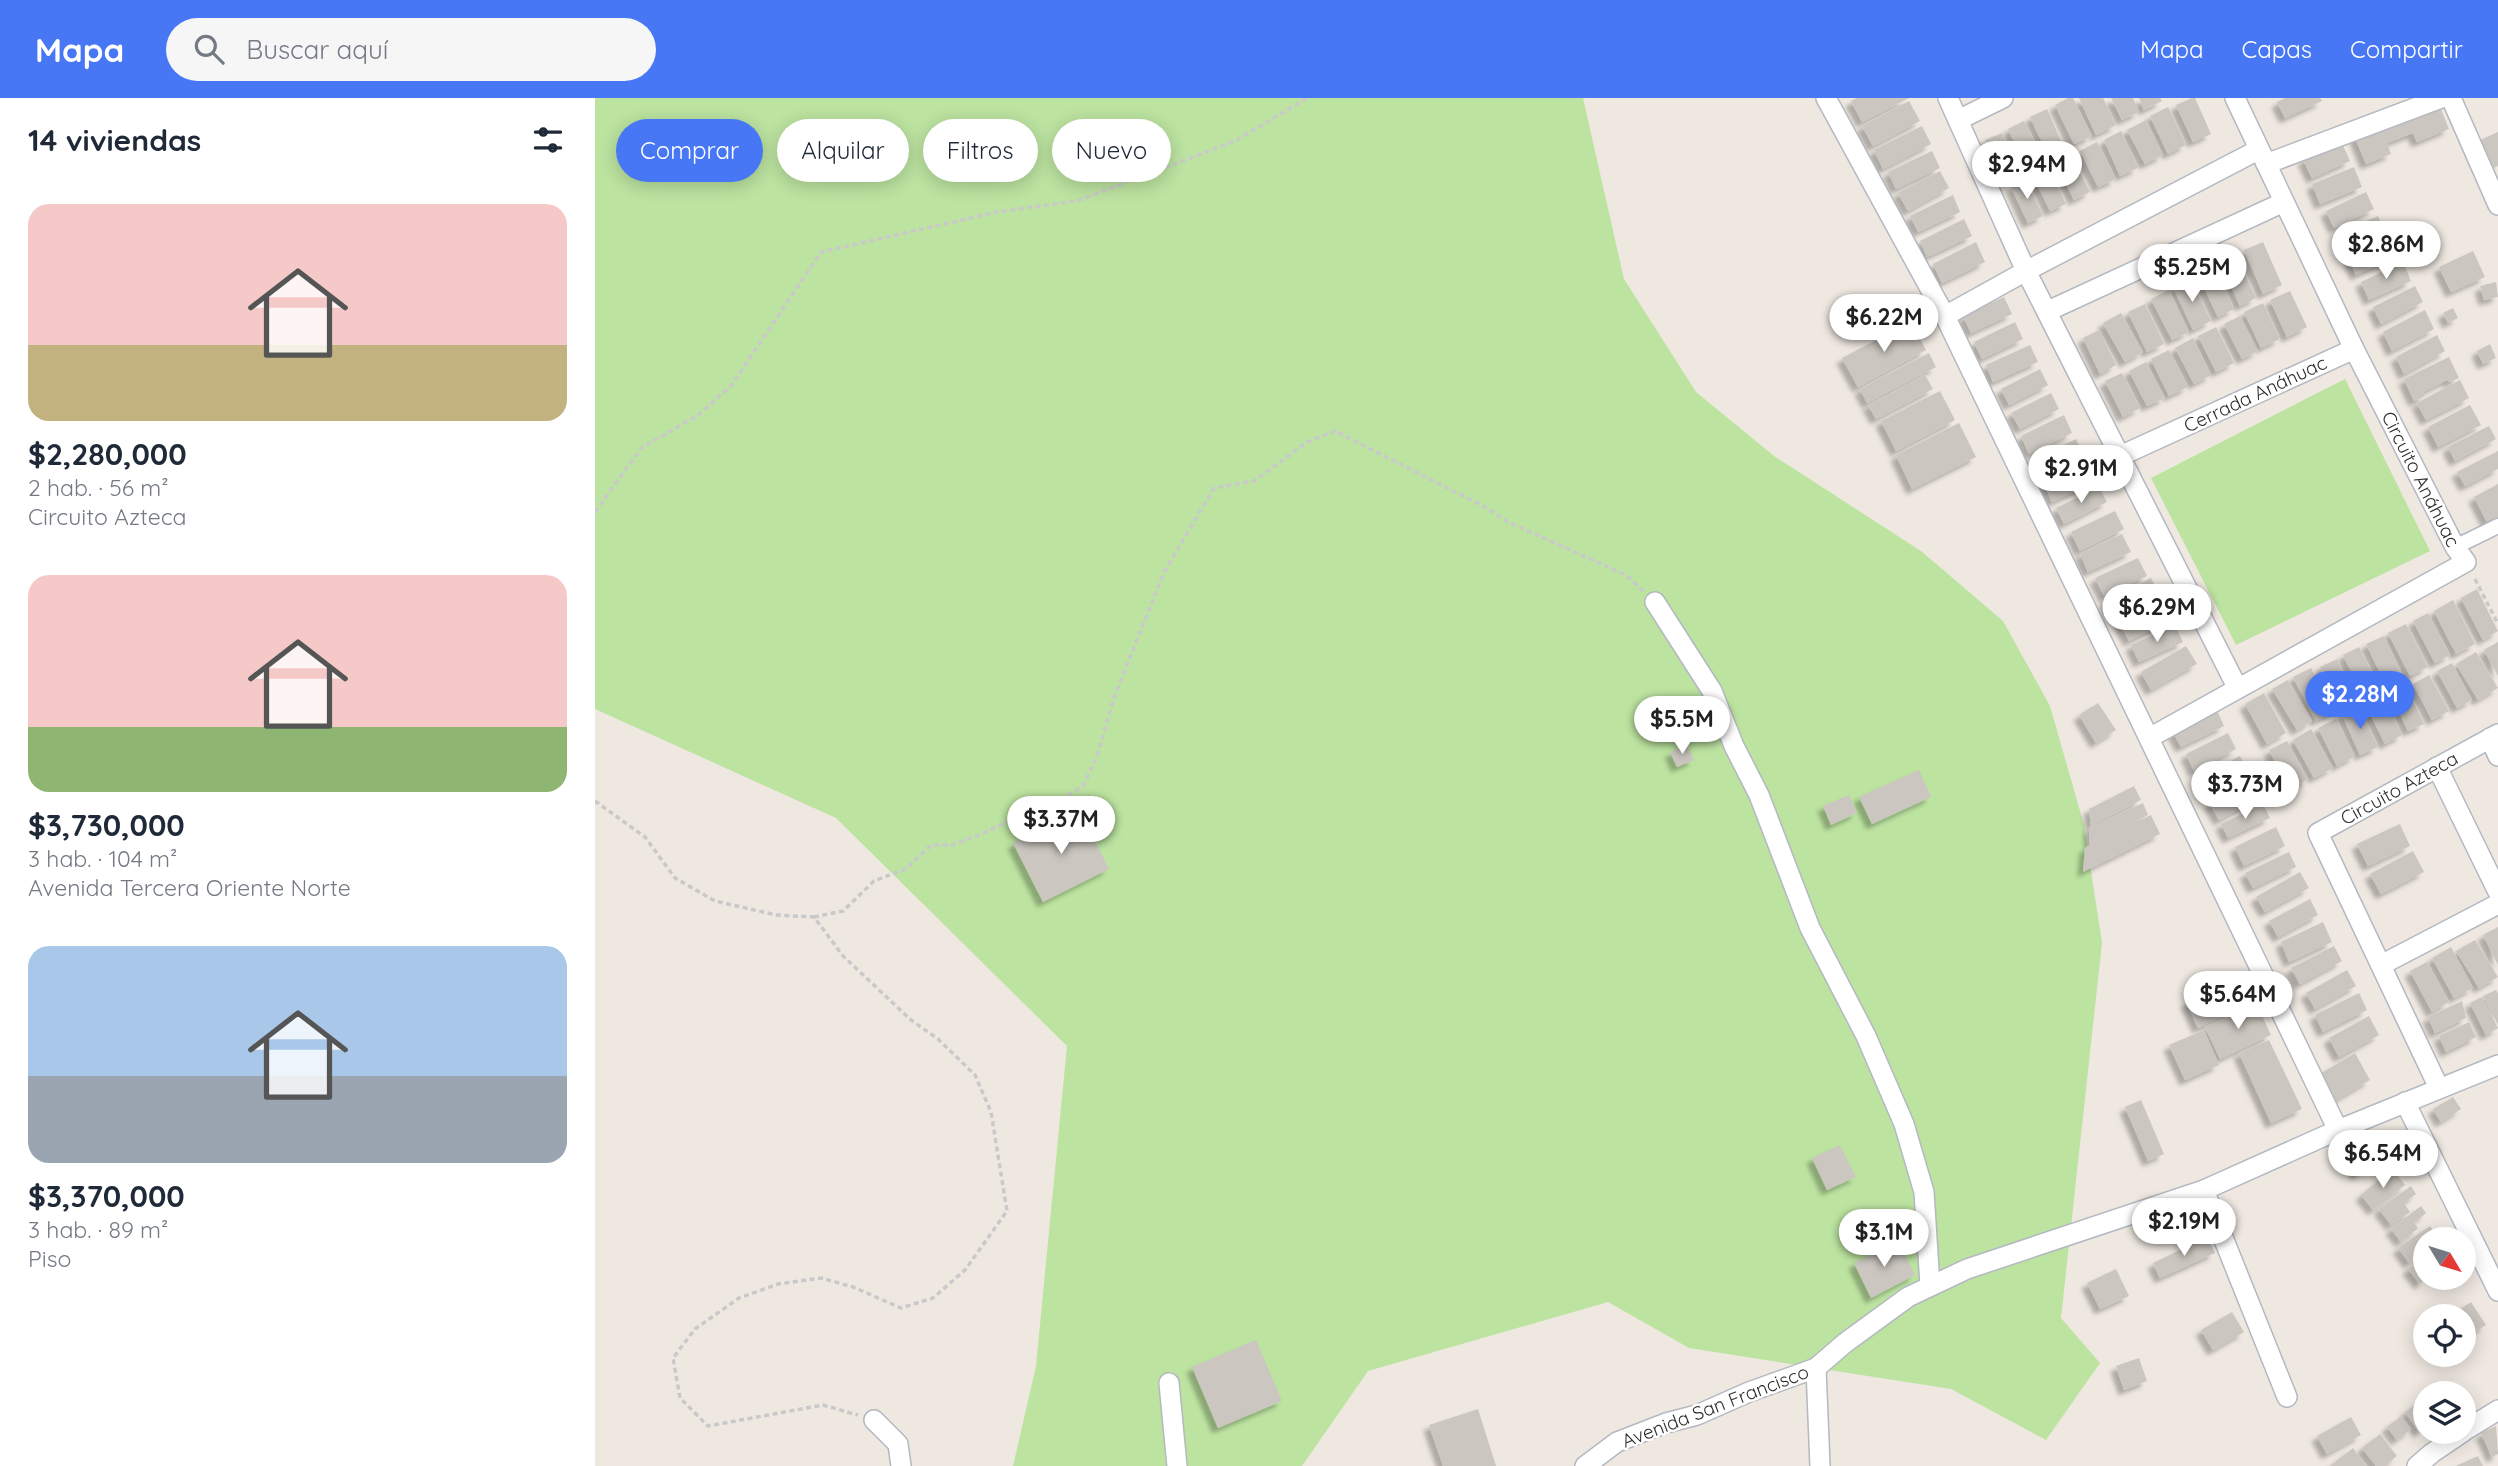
<!DOCTYPE html>
<html lang="es">
<meta charset="utf-8">
<style>
body{margin:0;font-family:Quicksand,sans-serif;background:#f6f6f7;color:#1f2937;height:100vh;display:flex;flex-direction:column;font-size:26px;white-space:nowrap}
*{box-sizing:border-box;margin:0}
p{font-size:23px;color:#747a83}
.icon{flex:none;width:38px;height:38px;fill:none;stroke:currentColor;stroke-width:2;stroke-linecap:round;stroke-linejoin:round}
.map{position:relative;flex:1;overflow:hidden}
.panel{display:flex;flex-direction:column;background:#fff;width:595px}
.panel>*{flex:none}
.banner{position:absolute;left:21px;top:21px;width:665px;height:63px;display:flex;gap:14px}
.needle{width:46px;rotate:128deg}
.fabs{position:absolute;left:1818px;top:1129px;display:grid;gap:14px}
.fabs a{display:grid;place-items:center;width:63px;height:63px;border-radius:50%;background:#fff;box-shadow:0 4px 18px #0003;font-size:35px}
.price{position:absolute;translate:-50% -60px;padding:0 16px;border-radius:24px;background:#fff;color:#222;font-size:23px;line-height:46px;filter:drop-shadow(0 2px 4px #0008)}
.price::after{content:'';position:absolute;left:50%;top:42px;width:21px;height:16px;margin-left:-10px;background:inherit;clip-path:polygon(0 0,100% 0,50% 100%)}
.price.on{background:#4877f5;color:#fff}
ul{padding:0;list-style:none}
li{display:grid;align-content:center;gap:14px;height:371px;padding:0 28px}
li span{display:grid;place-items:center;height:217px;border-radius:21px;color:#555}
li>.icon{margin-inline-start:auto}
span .icon{width:126px;height:126px;fill:#fffc;stroke-width:1}
li b{font-size:30px}
h2{display:flex;justify-content:space-between;align-items:center;height:84px;padding:0 28px;font-size:30px}
.pill{padding:0 24px;border-radius:32px;background:#fff;box-shadow:0 4px 18px #0003;font-size:24px;line-height:63px}
.pill.on{background:#4877f5;color:#fff}
header{display:flex;align-items:center;gap:42px;box-sizing:border-box;height:98px;padding:0 35px;background:#4877f5;color:#fff}
header strong{font-size:33px}
nav{display:flex;gap:38px;margin-inline-start:auto;font-size:24px}
.search{width:490px;height:63px;background:#f6f6f7;display:flex;align-items:center;gap:18px;box-sizing:border-box;padding:0 24px;border-radius:38px;color:#747a83;font-size:26px}
main{display:flex;flex:1;min-height:0}
.map>svg:first-child{display:block}
</style>
<header>
<strong>Mapa</strong>
<div class="search"><svg class="icon" aria-label="search" viewBox="0 0 24 24"><circle cx="10" cy="10" r="6"/><path d="M15 15l6 6"/></svg>Buscar aquí</div>
<nav><a>Mapa</a><a>Capas</a><a>Compartir</a></nav>
</header>
<main>
<section class="panel">
<h2>14 viviendas<svg class="icon" aria-label="filters" viewBox="0 0 24 24"><path d="M4 7h16M4 17h16"/><circle cx="9" cy="7" r="2"/><circle cx="15" cy="17" r="2"/></svg></h2>
<ul>
<li><span style="background:linear-gradient(#f6c9c9 65%,#c2b280 0)"><svg class="icon" aria-label="home" viewBox="0 0 24 24"><path d="M3 11l9-7 9 7M6 9v11h12V9"/></svg></span><div><b>$2,280,000</b><p>2 hab. · 56 m²</p><p>Circuito Azteca</p></div></li>
<li><span style="background:linear-gradient(#f6c9c9 70%,#8fb573 0)"><svg class="icon" aria-label="home" viewBox="0 0 24 24"><path d="M3 11l9-7 9 7M6 9v11h12V9"/></svg></span><div><b>$3,730,000</b><p>3 hab. · 104 m²</p><p>Avenida Tercera Oriente Norte</p></div></li>
<li><span style="background:linear-gradient(#a9c7e8 60%,#9aa5b1 0)"><svg class="icon" aria-label="home" viewBox="0 0 24 24"><path d="M3 11l9-7 9 7M6 9v11h12V9"/></svg></span><div><b>$3,370,000</b><p>3 hab. · 89 m²</p><p>Piso</p></div></li>
</ul>
</section>
<div class="map">
<svg width="1903" height="1368" viewBox="0 0 1903 1368">
<defs>
<filter id="shadow"><feDropShadow dx="-5.5" dy="5.5" stdDeviation="2" flood-color="#0004"/></filter>
</defs>
<rect width="100%" height="100%" fill="#efe8e1"/>
<!-- green -->
<g fill="#bce3a0">
<polygon points="0,0 988,0 1029,181 1101,294 1179,358 1326,453 1408,523 1455,608 1489,727 1507,845 1466,1220 1505,1265 1451,1342 1356,1291 1094,1250 1013,1204 773,1273 707,1368 418,1368 441,1268 472,948 241,720 0,611"/>
<polygon points="1750,281 1835,453 1641,547 1556,380"/>
</g>
<!-- building -->
<g fill="#cbc6bf" filter="url(#shadow)">
<polygon points="1262,0 1314,0 1267,24 1256,3"/>
<polygon points="1473,0 1478,0 1497,38 1479,46 1460,7"/>
<polygon points="1484,0 1508,0 1521,27 1501,37"/>
<polygon points="1516,0 1538,0 1544,14 1527,22"/>
<polygon points="1544,0 1565,0 1567,3 1549,12"/>
<polygon points="1597,0 1600,0 1616,36 1598,44 1581,7"/>
<polygon points="1690,0 1725,0 1727,3 1690,20 1682,4"/>
<polygon points="1314,3 1325,23 1278,48 1267,28"/>
<polygon points="1843,4 1854,31 1822,44 1818,35 1792,45 1796,56 1771,66 1759,37"/>
<polygon points="1573,9 1591,47 1573,56 1555,18"/>
<polygon points="1452,11 1470,52 1454,59 1435,19"/>
<polygon points="1551,22 1568,57 1550,66 1532,32"/>
<polygon points="1429,23 1449,62 1432,70 1413,31"/>
<polygon points="1327,28 1336,46 1288,71 1279,52"/>
<polygon points="1526,33 1543,70 1525,78 1509,42"/>
<polygon points="1903,34 1903,68 1894,72 1883,43"/>
<polygon points="1407,35 1423,76 1407,82 1390,42"/>
<polygon points="1746,43 1755,63 1717,80 1708,61"/>
<polygon points="1502,44 1521,81 1503,89 1485,53"/>
<polygon points="1337,53 1345,70 1301,91 1293,74"/>
<polygon points="1476,56 1495,94 1479,102 1460,64"/>
<polygon points="1759,69 1767,89 1725,106 1717,86"/>
<polygon points="1454,70 1471,106 1455,113 1438,78"/>
<polygon points="1345,73 1354,90 1313,113 1303,95"/>
<polygon points="1431,82 1448,118 1433,125 1416,89"/>
<polygon points="1771,94 1779,111 1739,130 1731,113"/>
<polygon points="1358,97 1365,114 1323,134 1315,118"/>
<polygon points="1783,118 1791,135 1751,153 1743,135"/>
<polygon points="1369,121 1377,138 1332,159 1325,143"/>
<polygon points="1795,141 1803,158 1761,177 1754,161"/>
<polygon points="1381,144 1390,164 1347,185 1338,166"/>
<polygon points="1668,144 1687,187 1668,196 1649,152"/>
<polygon points="1878,153 1890,179 1856,194 1844,169"/>
<polygon points="1642,159 1661,200 1645,208 1626,167"/>
<polygon points="1808,164 1816,183 1774,202 1766,184"/>
<polygon points="1619,169 1639,211 1623,219 1603,177"/>
<polygon points="1596,180 1616,223 1598,232 1578,189"/>
<polygon points="1901,184 1903,199 1889,202 1885,188"/>
<polygon points="1820,188 1828,204 1786,226 1778,209"/>
<polygon points="1574,192 1594,234 1577,242 1556,201"/>
<polygon points="1695,193 1712,229 1692,239 1675,202"/>
<polygon points="1409,199 1417,216 1376,235 1368,218"/>
<polygon points="1668,205 1685,241 1666,250 1649,214"/>
<polygon points="1550,206 1569,246 1552,254 1533,214"/>
<polygon points="1858,210 1863,220 1853,225 1848,215"/>
<polygon points="1830,212 1839,231 1797,253 1788,234"/>
<polygon points="1526,215 1548,254 1530,264 1508,225"/>
<polygon points="1645,218 1663,253 1647,261 1629,226"/>
<polygon points="1316,224 1331,252 1263,289 1247,260"/>
<polygon points="1420,224 1428,241 1387,261 1379,244"/>
<polygon points="1621,229 1639,265 1621,274 1603,238"/>
<polygon points="1504,232 1521,267 1505,276 1488,240"/>
<polygon points="1842,237 1850,253 1809,276 1801,259"/>
<polygon points="1598,240 1616,277 1599,286 1580,250"/>
<polygon points="1895,246 1901,260 1888,266 1882,253"/>
<polygon points="1435,247 1443,264 1398,284 1391,267"/>
<polygon points="1574,252 1593,289 1574,298 1556,261"/>
<polygon points="1334,255 1341,269 1272,305 1265,291"/>
<polygon points="1854,259 1864,280 1855,284 1852,282 1828,294 1830,298 1819,303 1809,281"/>
<polygon points="1551,264 1570,300 1552,308 1534,273"/>
<polygon points="1445,271 1453,287 1414,307 1406,291"/>
<polygon points="1527,275 1545,310 1528,319 1510,283"/>
<polygon points="1330,277 1338,291 1281,321 1273,307"/>
<polygon points="1865,282 1874,300 1831,322 1822,305"/>
<polygon points="1345,293 1360,322 1301,353 1286,323"/>
<polygon points="1456,295 1464,311 1425,331 1416,315"/>
<polygon points="1875,307 1886,327 1843,349 1833,329"/>
<polygon points="1469,317 1477,335 1434,356 1426,338"/>
<polygon points="1364,325 1381,359 1317,391 1301,357"/>
<polygon points="1894,328 1901,341 1860,363 1853,349"/>
<polygon points="1481,341 1489,357 1446,377 1439,361"/>
<polygon points="1903,353 1903,371 1870,388 1862,374"/>
<polygon points="1492,366 1500,384 1457,404 1449,386"/>
<polygon points="1903,386 1903,423 1894,428 1879,399"/>
<polygon points="1504,389 1512,404 1469,426 1461,410"/>
<polygon points="1520,413 1529,431 1485,453 1476,434"/>
<polygon points="1527,436 1536,454 1493,474 1485,456"/>
<polygon points="1543,460 1552,478 1509,498 1500,480"/>
<polygon points="1556,480 1565,497 1519,520 1511,503"/>
<polygon points="1882,491 1903,533 1888,542 1866,500"/>
<polygon points="1568,502 1578,521 1534,543 1524,524"/>
<polygon points="1858,502 1880,546 1861,556 1839,513"/>
<polygon points="1833,515 1855,557 1840,565 1818,523"/>
<polygon points="1811,526 1833,569 1815,578 1793,535"/>
<polygon points="1580,527 1588,544 1544,564 1536,547"/>
<polygon points="1789,538 1809,580 1792,589 1771,546"/>
<polygon points="1903,544 1903,578 1889,552"/>
<polygon points="1591,548 1602,566 1556,592 1546,574"/>
<polygon points="1764,549 1785,590 1768,598 1748,557"/>
<polygon points="1881,554 1903,590 1883,602 1861,566"/>
<polygon points="1742,561 1760,602 1743,610 1725,569"/>
<polygon points="1857,565 1877,602 1862,610 1842,573"/>
<polygon points="1716,570 1739,613 1721,623 1698,579"/>
<polygon points="1834,577 1854,613 1837,622 1818,586"/>
<polygon points="1693,582 1717,623 1702,632 1677,591"/>
<polygon points="1812,589 1829,626 1813,633 1796,597"/>
<polygon points="1669,595 1691,635 1672,646 1650,606"/>
<polygon points="1787,598 1807,637 1790,646 1770,606"/>
<polygon points="1503,605 1521,632 1501,645 1484,617"/>
<polygon points="1620,608 1629,628 1586,649 1576,630"/>
<polygon points="1764,608 1783,649 1765,657 1747,617"/>
<polygon points="1741,621 1760,658 1742,668 1723,630"/>
<polygon points="1716,631 1738,670 1719,680 1698,642"/>
<polygon points="1633,635 1641,651 1599,673 1591,656"/>
<polygon points="1692,643 1713,681 1695,691 1674,652"/>
<polygon points="1092,647 1099,662 1082,669 1075,654"/>
<polygon points="1645,658 1654,676 1611,697 1602,680"/>
<polygon points="1324,672 1336,699 1277,726 1264,699"/>
<polygon points="1656,681 1666,699 1624,722 1614,705"/>
<polygon points="1539,688 1546,702 1496,728 1494,711"/>
<polygon points="1254,697 1262,715 1236,727 1228,708"/>
<polygon points="1548,705 1553,717 1532,728 1556,717 1565,736 1488,774 1490,750 1495,747 1494,730"/>
<polygon points="1668,706 1675,720 1633,740 1626,726"/>
<polygon points="484,712 514,771 448,804 418,745"/>
<polygon points="1805,726 1815,748 1773,768 1762,746"/>
<polygon points="1681,729 1690,748 1649,768 1640,749"/>
<polygon points="1818,753 1829,774 1786,796 1775,776"/>
<polygon points="1694,754 1701,769 1658,790 1650,775"/>
<polygon points="1705,774 1714,790 1670,814 1661,799"/>
<polygon points="1715,801 1723,817 1683,839 1674,823"/>
<polygon points="1728,824 1737,844 1694,864 1686,844"/>
<polygon points="1903,829 1903,867 1888,837"/>
<polygon points="1880,842 1903,879 1884,890 1861,853"/>
<polygon points="1739,848 1747,863 1705,886 1696,870"/>
<polygon points="1856,849 1878,890 1859,900 1837,860"/>
<polygon points="1832,864 1854,904 1837,914 1815,873"/>
<polygon points="1752,872 1761,888 1720,911 1711,895"/>
<polygon points="1641,880 1647,894 1632,901 1638,913 1603,930 1591,904"/>
<polygon points="1901,892 1903,895 1903,927 1888,898"/>
<polygon points="1764,895 1772,912 1728,934 1720,917"/>
<polygon points="1887,899 1903,930 1891,937 1875,905"/>
<polygon points="1867,903 1871,920 1840,935 1833,919"/>
<polygon points="1661,905 1676,937 1625,961 1610,929"/>
<polygon points="1774,918 1784,937 1744,959 1734,940"/>
<polygon points="1874,924 1881,939 1851,954 1844,938"/>
<polygon points="1609,932 1624,967 1590,982 1574,947"/>
<polygon points="1674,942 1707,1011 1676,1025 1644,955"/>
<polygon points="1760,955 1775,982 1741,1002 1725,976"/>
<polygon points="1858,999 1866,1011 1846,1024 1838,1011"/>
<polygon points="1546,1002 1569,1056 1553,1063 1530,1009"/>
<polygon points="1789,1038 1798,1050 1762,1077 1748,1059 1768,1045 1775,1049"/>
<polygon points="1245,1047 1261,1079 1232,1092 1217,1060"/>
<polygon points="1798,1071 1810,1087 1778,1112 1766,1097"/>
<polygon points="1816,1088 1821,1096 1809,1105 1815,1114 1796,1127 1784,1111"/>
<polygon points="1826,1108 1831,1115 1819,1125 1823,1130 1806,1144 1796,1131"/>
<polygon points="1835,1128 1840,1135 1830,1141 1830,1153 1814,1165 1803,1150"/>
<polygon points="1612,1139 1620,1155 1565,1180 1558,1165"/>
<polygon points="1303,1143 1320,1177 1276,1200 1259,1165"/>
<polygon points="1830,1157 1830,1181 1825,1186 1813,1171"/>
<polygon points="1521,1171 1534,1198 1505,1211 1492,1185"/>
<polygon points="1876,1204 1891,1227 1869,1241 1869,1218 1854,1218"/>
<polygon points="1637,1214 1649,1234 1618,1252 1606,1232"/>
<polygon points="661,1242 687,1303 623,1330 597,1269"/>
<polygon points="1544,1260 1552,1283 1529,1292 1521,1268"/>
<polygon points="1830,1299 1830,1329 1824,1334 1810,1314"/>
<polygon points="883,1311 901,1368 848,1368 834,1327"/>
<polygon points="1806,1318 1816,1331 1802,1342 1792,1329"/>
<polygon points="1756,1319 1766,1337 1732,1356 1722,1338"/>
<polygon points="1901,1328 1903,1356 1897,1359 1886,1335"/>
<polygon points="1785,1336 1802,1358 1789,1368 1781,1368 1767,1350"/>
<polygon points="1758,1350 1771,1368 1735,1368"/>
<polygon points="1883,1358 1888,1368 1861,1368"/>
</g>
<g fill="none" stroke-linecap="round" stroke-linejoin="round">
<!-- pedestrian casing -->
<g stroke="#b4b8c0" stroke-width="17">
<polyline id="pedestrian" points="1860,449 1903,428"/>
</g>
<!-- minor casing -->
<g stroke="#b4b8c0" stroke-width="22">
<g id="minor">
<polyline points="1231,0 1350,218 1743,1032"/>
<polyline points="1353,0 1431,173 1642,589"/>
<polyline points="1856,0 1903,107"/>
<polyline points="1363,22 1408,0"/>
<polyline points="1671,66 1846,0"/>
<polyline points="1453,213 1689,104"/>
<polyline points="1350,218 1431,173 1663,52"/>
<polyline points="1523,359 1759,251"/>
<polyline points="1060,504 1117,593 1139,648 1164,697 1215,830 1271,938 1309,1026 1329,1094 1335,1187"/>
<polyline points="1554,640 1871,464 1860,449 1759,251 1640,0"/>
<polyline points="1895,640 1903,658"/>
<polyline points="1842,669 1903,794"/>
<polyline points="1786,867 1903,806"/>
<polyline points="1844,990 1723,735 1903,636"/>
<polyline points="1810,1004 1903,1193"/>
<polyline points="1609,1092 1692,1299"/>
<polyline points="1221,1270 1225,1368"/>
<polyline points="574,1285 582,1368"/>
<polyline points="279,1322 303,1346 306,1368"/>
<polyline points="1869,1333 1903,1312"/>
<polyline points="990,1368 1022,1344 1071,1325 1102,1317 1154,1294 1221,1270 1250,1245 1313,1199 1372,1171 1609,1092 1743,1032 1903,967"/>
<polyline points="1822,1368 1837,1355 1868,1334"/>
</g>
</g>
<!-- path -->
<g stroke="#c9c9c9" stroke-width="3.5" stroke-dasharray="5 3.5" stroke-linecap="butt">
<polyline points="0,414 46,350 102,318 136,288 226,154 402,114 482,103 640,43 712,0"/>
<polyline points="1880,481 1903,526"/>
<polyline points="0,703 50,739 80,780 120,803 181,817 219,819 248,858 316,922 343,941 380,977 396,1014 412,1113 370,1172 338,1200 306,1210 258,1189 226,1180 183,1186 144,1200 100,1231 78,1260 85,1300 113,1328 228,1307 263,1317"/>
<polyline points="219,819 248,813 279,783 311,771 336,747 357,747 386,736 475,696 488,688 501,661 519,600 569,474 619,390 659,383 712,344 740,333 888,408 913,424 1031,477 1048,493"/>
</g>
<!-- pedestrian -->
<use href="#pedestrian" stroke="#fff" stroke-width="14"/>
<!-- minor -->
<use href="#minor" stroke="#fff" stroke-width="19"/>
</g>
<g text-anchor="middle" stroke-width="5" stroke-linejoin="round" paint-order="stroke">
<!-- street labels -->
<g font-size="19" fill="#2e2e2e" stroke="#fff">
<text transform="translate(1660 296) rotate(-25)" y="7">Cerrada Anáhuac</text>
<text transform="translate(1826 381) rotate(63)" y="7">Circuito Anáhuac</text>
<text transform="translate(1804 690) rotate(-29)" y="7">Circuito Azteca</text>
<text transform="translate(1120 1308) rotate(-21)" y="7">Avenida San Francisco</text>
</g>
</g>
</svg>
<div class="fabs">
<a><svg class="needle" viewBox="-14 -14 28 28"><path d="M0-13l5 13h-10z" fill="#e53935"/><path d="M0 13l5-13h-10z" fill="#747a83"/></svg></a>
<a><svg class="icon" aria-label="locate" viewBox="0 0 24 24"><circle cx="12" cy="12" r="6"/><path d="M12 2v4M12 18v4M2 12h4M18 12h4"/></svg></a>
<a><svg class="icon" aria-label="layers" viewBox="0 0 24 24"><path d="M12 4l9 5-9 5-9-5zM3 14l9 5 9-5"/></svg></a>
</div>
<b class="price" style="left:1432px;top:103px">$2.94M</b>
<b class="price" style="left:1791px;top:183px">$2.86M</b>
<b class="price" style="left:1597px;top:206px">$5.25M</b>
<b class="price" style="left:1289px;top:256px">$6.22M</b>
<b class="price" style="left:1486px;top:407px">$2.91M</b>
<b class="price" style="left:1562px;top:546px">$6.29M</b>
<b class="price on" style="left:1765px;top:633px">$2.28M</b>
<b class="price" style="left:1087px;top:658px">$5.5M</b>
<b class="price" style="left:1650px;top:723px">$3.73M</b>
<b class="price" style="left:466px;top:758px">$3.37M</b>
<b class="price" style="left:1643px;top:933px">$5.64M</b>
<b class="price" style="left:1788px;top:1092px">$6.54M</b>
<b class="price" style="left:1589px;top:1160px">$2.19M</b>
<b class="price" style="left:1289px;top:1171px">$3.1M</b>
<div class="banner">
<a class="pill on">Comprar</a>
<a class="pill">Alquilar</a>
<a class="pill">Filtros</a>
<a class="pill">Nuevo</a>
</div>
</div>
</main>
